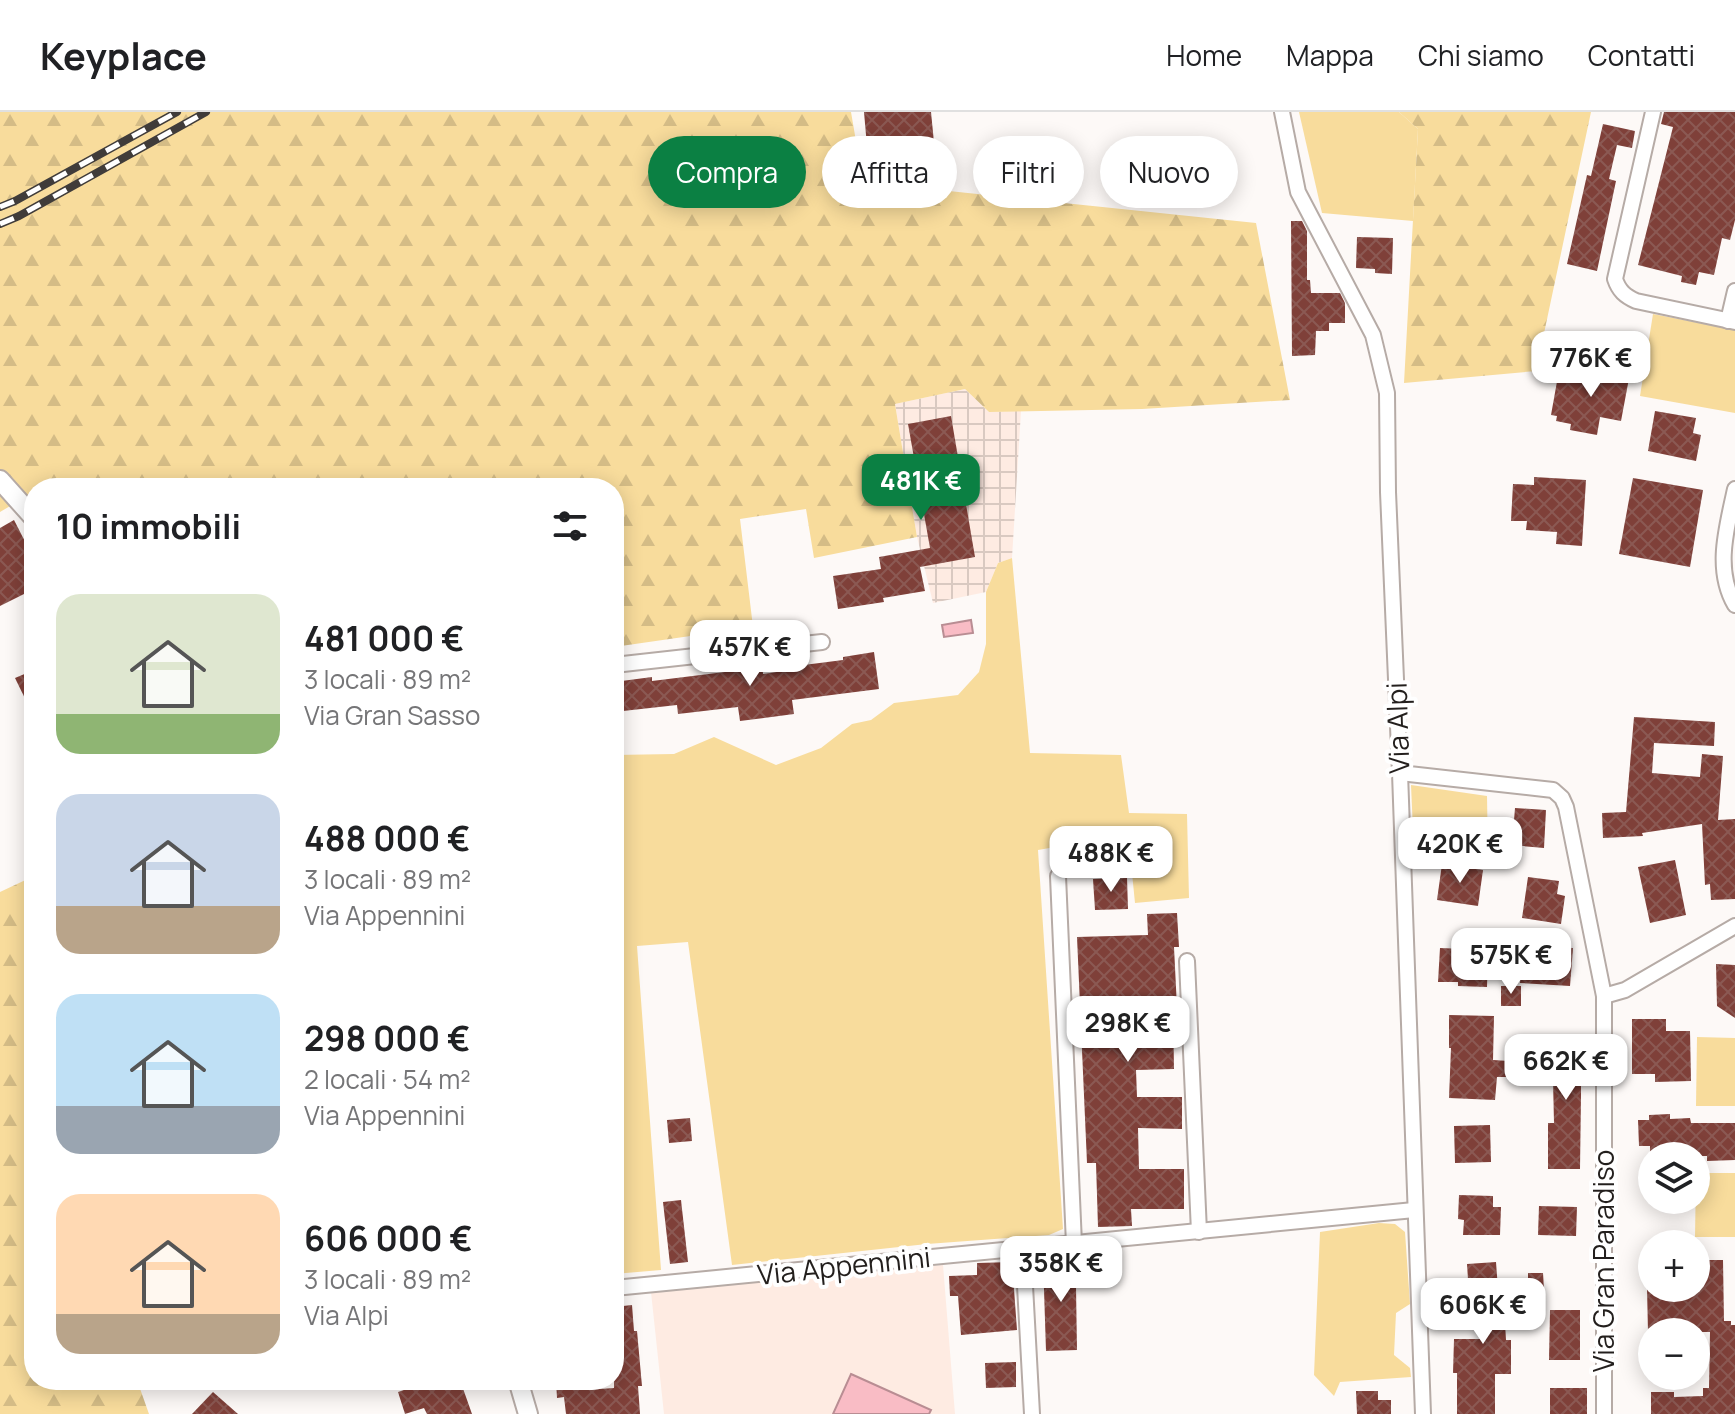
<!DOCTYPE html>
<html lang="it">
<meta charset="utf-8">
<style>
body{margin:0;font-family:Manrope,sans-serif;background:#f2f2f2;color:#202124;height:100vh;display:flex;flex-direction:column;font-size:30px;white-space:nowrap}
*{box-sizing:border-box;margin:0}
p{font-size:26px;color:#757577}
.icon{flex:none;width:44px;height:44px;fill:none;stroke:currentColor;stroke-width:2;stroke-linecap:round;stroke-linejoin:round}
.map{position:relative;flex:1;overflow:hidden}
.side{position:absolute;left:24px;top:366px;width:600px;height:912px;display:flex;flex-direction:column;background:#fff;border-radius:32px;box-shadow:0 4px 20px #0003}
.side>*{flex:none}
.top-card{position:absolute;left:648px;top:24px;width:760px;height:72px;display:flex;gap:16px}
.fabs{position:absolute;left:1638px;top:1030px;display:grid;gap:16px}
.fabs a{display:grid;place-items:center;width:72px;height:72px;border-radius:50%;background:#fff;box-shadow:0 4px 20px #0003;font-size:40px}
.price{position:absolute;translate:-50% -68px;padding:0 18px;border-radius:16px;background:#fff;color:#222;font-size:26px;line-height:52px;filter:drop-shadow(0 2px 4px #0008)}
.price::after{content:'';position:absolute;left:50%;top:48px;width:24px;height:18px;margin-left:-12px;background:inherit;clip-path:polygon(0 0,100% 0,50% 100%)}
.price.current{background:#0b8043;color:#fff}
ul{padding:0;list-style:none}
li{display:flex;align-items:center;gap:24px;height:200px;padding:0 32px}
li span{display:grid;place-items:center;flex:none;width:224px;height:160px;border-radius:24px;color:#555}
li>.icon{margin-inline-start:auto}
span .icon{width:96px;height:96px;fill:#fffc;stroke-width:1}
li b{font-size:34px}
h2{display:flex;justify-content:space-between;align-items:center;height:96px;padding:0 32px;font-size:34px}
.chip{padding:0 28px;border-radius:36px;background:#fff;box-shadow:0 4px 20px #0003;font-size:28px;line-height:72px}
.chip.current{background:#0b8043;color:#fff}
header{display:flex;align-items:center;gap:48px;box-sizing:border-box;height:112px;padding:0 40px;background:#fff;border-bottom:2px solid #e0e0e0}
header strong{font-size:38px}
nav{display:flex;gap:44px;margin-inline-start:auto;font-size:28px}
.map>svg:first-child{display:block}
</style>
<header>
<strong>Keyplace</strong>
<nav><a>Home</a><a>Mappa</a><a>Chi siamo</a><a>Contatti</a></nav>
</header>
<div class="map">
<svg width="1735" height="1302" viewBox="0 0 1735 1302">
<defs>
<pattern id="industrial-grid" width="8" height="8" patternUnits="userSpaceOnUse" patternTransform="scale(2)"><rect width="8" height="8" fill="#feebe2"/><path d="M0 4h8M4 0v8" fill="none" stroke="#d9c9c1"/></pattern>
<pattern id="forest-firs" width="22" height="20" patternUnits="userSpaceOnUse" patternTransform="scale(2)"><rect width="22" height="20" fill="#f8dc9c"/><path d="M5 1l3.5 6h-7zM16 11l3.5 6h-7z" fill="#d4bc86"/></pattern>
<pattern id="building-cross-hatch" width="8" height="8" patternUnits="userSpaceOnUse" patternTransform="scale(2)"><rect width="8" height="8" fill="#7f4039"/><path d="M0 0l8 8M0 8l8-8" fill="none" stroke="#8b5953"/></pattern>
</defs>
<rect width="100%" height="100%" fill="#fdf9f7"/>
<!-- built -->
<polygon fill="#feebe2" points="943,1153 955,1302 664,1302 651,1180"/>
<!-- industrial -->
<polygon fill="url(#industrial-grid)" points="965,277 989,300 1021,299 1012,446 998,451 986,480 933,491 917,425 895,292"/>
<!-- green -->
<g fill="#f8dc9c">
<polygon points="1299,0 1399,0 1418,17 1413,109 1322,101"/>
<polygon points="1653,202 1735,218 1735,301 1640,284"/>
<polygon points="1012,446 1030,641 1121,643 1129,701 1187,702 1189,786 1135,791 1129,731 1067,733 1038,738 1063,1117 1049,1123 927,1132 732,1153 688,830 637,834 661,1158 614,1162 614,643 674,642 714,625 776,653 821,636 852,612 871,608 894,591 958,583 979,560 986,532 986,480 998,451"/>
<polygon points="1411,673 1487,684 1488,747 1414,740"/>
<polygon points="1697,925 1735,926 1735,994 1696,994"/>
<polygon points="1696,1061 1735,1061 1735,1125 1695,1125"/>
<polygon points="1379,1111 1395,1112 1405,1120 1410,1192 1396,1201 1394,1243 1410,1256 1411,1265 1340,1270 1334,1284 1314,1263 1320,1120"/>
</g>
<!-- forest -->
<g fill="url(#forest-firs)">
<polygon points="0,0 851,0 863,70 1256,111 1290,288 1142,297 989,300 965,277 895,292 917,425 814,446 806,397 740,407 753,515 614,535 614,376 34,376 34,380 0,400"/>
<polygon points="1399,0 1591,0 1536,259 1404,271 1418,17"/>
<polygon points="34,764 34,1268 137,1268 149,1302 0,1302 0,780"/>
</g>
<!-- water -->
<g fill="#f9bcc5" stroke="#b98d93" stroke-width="2">
<polygon points="971,508 973,521 944,525 942,513"/>
<polygon points="851,1262 931,1298 929,1302 833,1302"/>
</g>
<!-- building -->
<g fill="url(#building-cross-hatch)">
<polygon points="864,0 931,0 936,51 869,57"/>
<polygon points="1664,0 1735,0 1735,108 1730,128 1722,126 1714,163 1699,160 1696,173 1681,170 1682,164 1638,153 1673,15 1661,12"/>
<polygon points="1603,12 1635,19 1632,36 1617,33 1609,67 1616,69 1597,159 1567,152 1587,63 1591,64"/>
<polygon points="1291,109 1302,109 1307,119 1307,168 1310,168 1311,181 1340,181 1345,191 1345,211 1329,211 1329,219 1316,219 1315,243 1292,244"/>
<polygon points="1357,125 1393,126 1392,162 1375,161 1375,157 1356,156"/>
<polygon points="1590,254 1630,261 1621,309 1600,305 1597,323 1570,318 1571,312 1556,309 1557,304 1551,303 1558,264 1577,267 1578,263 1588,265"/>
<polygon points="1655,299 1696,306 1693,321 1701,323 1696,349 1648,339"/>
<polygon points="951,304 975,445 920,455 925,479 883,486 884,490 838,497 833,464 881,457 879,445 930,436 908,312"/>
<polygon points="1534,365 1586,368 1582,434 1556,432 1557,420 1526,418 1527,409 1511,409 1513,372 1534,373"/>
<polygon points="1633,366 1703,378 1690,455 1619,442"/>
<polygon points="14,408 34,447 34,477 0,494 0,416"/>
<polygon points="874,540 879,577 792,588 794,602 740,609 738,595 678,602 677,593 614,600 614,570 652,565 652,569 733,559 733,553 762,549 763,562 797,557 796,554 843,548 843,545"/>
<polygon points="34,558 34,605 15,566"/>
<polygon points="1634,605 1715,610 1714,634 1654,631 1652,661 1700,665 1702,642 1723,644 1718,708 1735,707 1735,787 1711,788 1710,772 1705,773 1702,712 1642,721 1643,724 1603,726 1602,701 1626,700"/>
<polygon points="1515,696 1546,698 1544,736 1512,733"/>
<polygon points="1675,748 1686,803 1650,811 1638,755"/>
<polygon points="1442,752 1483,758 1478,794 1437,788"/>
<polygon points="1528,765 1559,769 1557,782 1565,784 1561,812 1522,806"/>
<polygon points="1127,766 1128,797 1095,798 1093,767"/>
<polygon points="1177,801 1179,835 1174,835 1177,896 1173,896 1174,957 1136,958 1137,985 1182,985 1182,1017 1138,1016 1139,1057 1184,1057 1184,1097 1131,1097 1132,1114 1098,1115 1096,1051 1087,1051 1077,825 1148,823 1147,802"/>
<polygon points="1523,833 1573,836 1570,874 1520,871"/>
<polygon points="1440,836 1488,838 1487,875 1458,874 1458,870 1438,870"/>
<polygon points="1716,852 1735,853 1735,906 1717,894"/>
<rect x="1501" y="874" width="20" height="20"/>
<polygon points="1449,903 1494,904 1493,948 1509,949 1508,965 1497,965 1495,988 1449,986 1451,936 1449,936"/>
<polygon points="1632,907 1666,907 1666,919 1690,919 1691,969 1655,970 1655,962 1632,962"/>
<polygon points="1553,922 1580,922 1580,932 1584,932 1584,967 1581,967 1581,983 1580,1057 1548,1057 1548,1011 1554,1011 1553,968 1549,968 1549,936 1553,935"/>
<polygon points="1670,1002 1670,1007 1690,1006 1691,1011 1735,1011 1735,1048 1707,1049 1707,1044 1650,1044 1650,1034 1639,1034 1638,1008 1649,1008 1649,1003"/>
<polygon points="690,1006 692,1029 669,1031 667,1008"/>
<polygon points="1490,1013 1491,1050 1455,1051 1454,1014"/>
<polygon points="1459,1083 1493,1084 1493,1095 1501,1095 1500,1123 1463,1123 1464,1108 1458,1107"/>
<polygon points="681,1088 688,1150 670,1152 663,1090"/>
<polygon points="1539,1094 1577,1095 1576,1124 1538,1123"/>
<polygon points="1076,1145 1078,1175 1076,1175 1077,1238 1046,1239 1043,1147"/>
<polygon points="1696,1148 1723,1148 1724,1209 1731,1209 1731,1213 1735,1213 1735,1302 1651,1302 1651,1280 1674,1280 1674,1285 1703,1284 1703,1276 1709,1276 1710,1220 1648,1220 1647,1176 1696,1176"/>
<polygon points="1012,1150 1017,1218 961,1223 958,1184 950,1184 949,1164 977,1163 977,1151"/>
<polygon points="1496,1150 1498,1177 1503,1177 1506,1228 1511,1228 1511,1262 1495,1262 1495,1302 1457,1302 1457,1261 1453,1261 1454,1227 1481,1227 1479,1182 1469,1183 1467,1152"/>
<polygon points="1528,1161 1543,1161 1544,1178 1528,1178"/>
<polygon points="632,1193 634,1219 637,1219 642,1274 638,1274 640,1302 566,1302 564,1285 557,1286 556,1268 584,1268 585,1278 614,1276 614,1195"/>
<polygon points="1550,1198 1580,1198 1580,1248 1549,1248"/>
<polygon points="1016,1250 1016,1275 986,1276 985,1251"/>
<polygon points="433,1268 460,1268 472,1302 427,1302 424,1296 405,1302 398,1280"/>
<rect x="1550" y="1276" width="37" height="26"/>
<polygon points="1356,1279 1378,1279 1378,1288 1391,1288 1391,1302 1357,1302"/>
<polygon points="213,1280 238,1302 192,1302"/>
</g>
<g fill="none" stroke-linecap="round" stroke-linejoin="round">
<!-- minor casing -->
<g stroke="#b6aba6" stroke-width="18">
<g id="minor">
<polyline points="1282,0 1298,80 1373,223 1387,281 1388,380 1400,661 1423,1302"/>
<path d="M1653,0L1615,167C1619,179 1625,184 1636,189L1735,210"/>
<polyline points="1728,209 1735,179"/>
<path d="M1735,377C1727,415 1714,457 1735,493"/>
<polyline points="614,553 822,530"/>
<polyline points="1400,661 1553,678 1562,686 1566,695 1604,884 1604,1302"/>
<polyline points="1058,764 1074,1132"/>
<polyline points="1187,849 1199,1120"/>
<polyline points="1604,884 1625,878 1735,814"/>
<polyline points="1023,1137 1032,1302"/>
<polyline points="614,1176 1414,1098"/>
</g>
</g>
<!-- tertiary casing -->
<g stroke="#b6aba6" stroke-width="22">
<g id="tertiary">
<polyline points="0,368 34,406"/>
<polyline points="518,1268 528,1302"/>
</g>
</g>
<!-- minor -->
<use href="#minor" stroke="#fff" stroke-width="14"/>
<!-- tertiary -->
<use href="#tertiary" stroke="#fff" stroke-width="18"/>
<!-- rail casing -->
<g stroke="#403c3a" stroke-width="8">
<g id="rail">
<polyline points="0,95 15,89 177,0"/>
<polyline points="0,112 19,104 206,0"/>
</g>
</g>
<!-- rail -->
<use href="#rail" stroke="#fff" stroke-width="5" stroke-dasharray="15" stroke-linecap="butt"/>
</g>
<g text-anchor="middle" stroke-width="8" stroke-linejoin="round" paint-order="stroke">
<!-- street labels -->
<g font-size="28" fill="#231f1d" stroke="#fff">
<text transform="translate(1398 616) rotate(-92)" y="10">Via Alpi</text>
<text transform="translate(1604 1149) rotate(-90)" y="10">Via Gran Paradiso</text>
<text transform="translate(844 1154) rotate(-6)" y="10">Via Appennini</text>
</g>
</g>
</svg>
<div class="fabs">
<a><svg class="icon" aria-label="layers" viewBox="0 0 24 24"><path d="M12 4l9 5-9 5-9-5zM3 14l9 5 9-5"/></svg></a>
<a>+</a>
<a>−</a>
</div>
<b class="price" style="left:1591px;top:287px">776K €</b>
<b class="price current" style="left:921px;top:410px">481K €</b>
<b class="price" style="left:750px;top:576px">457K €</b>
<b class="price" style="left:1460px;top:773px">420K €</b>
<b class="price" style="left:1111px;top:782px">488K €</b>
<b class="price" style="left:1511px;top:884px">575K €</b>
<b class="price" style="left:1128px;top:952px">298K €</b>
<b class="price" style="left:1566px;top:990px">662K €</b>
<b class="price" style="left:1061px;top:1192px">358K €</b>
<b class="price" style="left:1483px;top:1234px">606K €</b>
<div class="top-card">
<a class="chip current">Compra</a>
<a class="chip">Affitta</a>
<a class="chip">Filtri</a>
<a class="chip">Nuovo</a>
</div>
<section class="side">
<h2>10 immobili<svg class="icon" aria-label="filters" viewBox="0 0 24 24"><path d="M4 7h16M4 17h16"/><circle cx="9" cy="7" r="2"/><circle cx="15" cy="17" r="2"/></svg></h2>
<ul>
<li><span style="background:linear-gradient(#dfe7d0 75%,#8fb573 0)"><svg class="icon" aria-label="home" viewBox="0 0 24 24"><path d="M3 11l9-7 9 7M6 9v11h12V9"/></svg></span><div><b>481 000 €</b><p>3 locali · 89 m²</p><p>Via Gran Sasso</p></div></li>
<li><span style="background:linear-gradient(#c9d6e8 70%,#b9a48a 0)"><svg class="icon" aria-label="home" viewBox="0 0 24 24"><path d="M3 11l9-7 9 7M6 9v11h12V9"/></svg></span><div><b>488 000 €</b><p>3 locali · 89 m²</p><p>Via Appennini</p></div></li>
<li><span style="background:linear-gradient(#bfe0f5 70%,#9aa5b1 0)"><svg class="icon" aria-label="home" viewBox="0 0 24 24"><path d="M3 11l9-7 9 7M6 9v11h12V9"/></svg></span><div><b>298 000 €</b><p>2 locali · 54 m²</p><p>Via Appennini</p></div></li>
<li><span style="background:linear-gradient(#ffd9b3 75%,#b9a48a 0)"><svg class="icon" aria-label="home" viewBox="0 0 24 24"><path d="M3 11l9-7 9 7M6 9v11h12V9"/></svg></span><div><b>606 000 €</b><p>3 locali · 89 m²</p><p>Via Alpi</p></div></li>
</ul>
</section>
</div>
